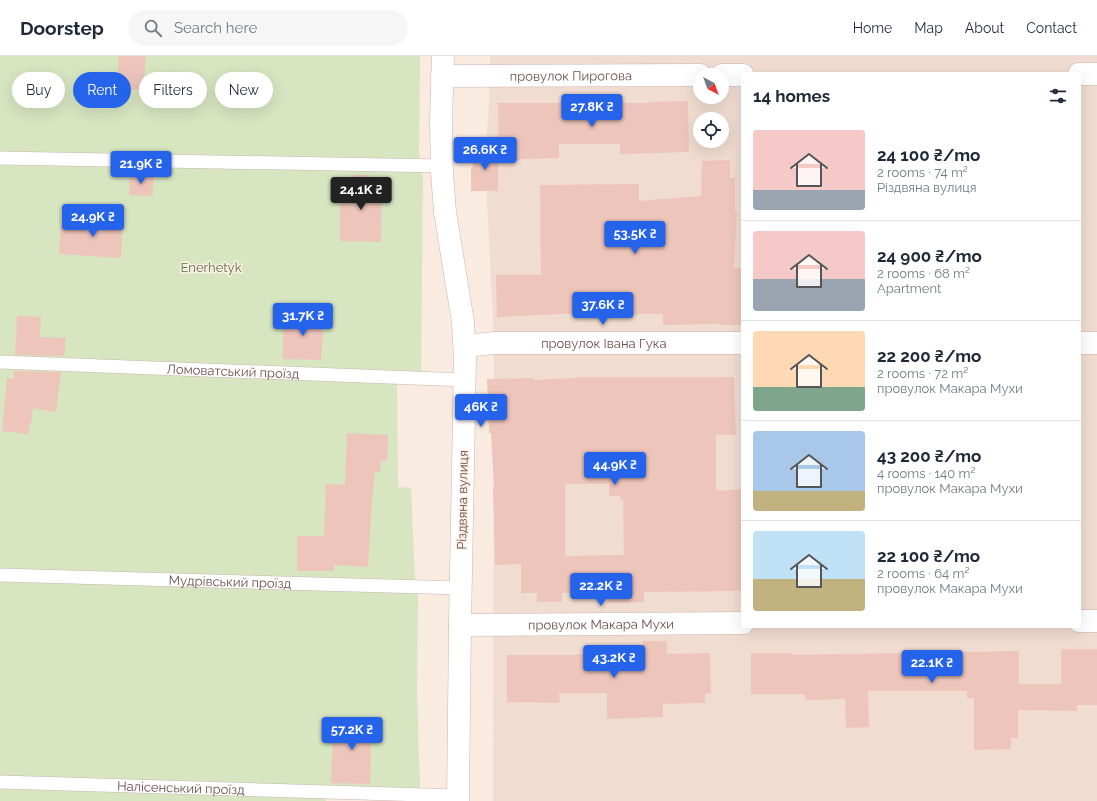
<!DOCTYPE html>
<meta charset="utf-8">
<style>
body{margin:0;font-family:Raleway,sans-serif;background:#f6f6f7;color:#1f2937;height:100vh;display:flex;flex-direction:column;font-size:15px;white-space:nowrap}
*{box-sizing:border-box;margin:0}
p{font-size:13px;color:#747a83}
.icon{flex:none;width:22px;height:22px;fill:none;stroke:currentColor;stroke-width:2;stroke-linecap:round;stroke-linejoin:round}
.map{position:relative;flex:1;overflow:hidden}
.side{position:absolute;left:741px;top:16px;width:340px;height:556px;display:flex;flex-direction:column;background:#fff;border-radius:4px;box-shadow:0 4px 16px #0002}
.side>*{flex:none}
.guide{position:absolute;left:12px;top:16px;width:380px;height:36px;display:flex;gap:8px}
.needle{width:26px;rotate:139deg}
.tools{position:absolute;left:693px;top:12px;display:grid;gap:8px}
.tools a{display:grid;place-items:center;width:36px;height:36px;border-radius:50%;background:#fff;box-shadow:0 4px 16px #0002;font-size:20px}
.price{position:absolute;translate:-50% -34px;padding:0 9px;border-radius:4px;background:#2563eb;color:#fff;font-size:13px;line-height:26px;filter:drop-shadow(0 1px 2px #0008)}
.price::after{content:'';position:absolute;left:50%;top:24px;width:12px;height:9px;margin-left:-6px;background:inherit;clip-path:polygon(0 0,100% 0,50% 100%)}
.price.on{background:#222;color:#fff}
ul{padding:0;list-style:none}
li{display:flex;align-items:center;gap:12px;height:100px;padding:0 12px}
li+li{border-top:1px solid #e0e1e3}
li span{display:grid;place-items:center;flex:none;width:112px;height:80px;border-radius:4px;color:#555}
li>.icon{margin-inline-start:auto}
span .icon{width:48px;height:48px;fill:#fffc;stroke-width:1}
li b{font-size:17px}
h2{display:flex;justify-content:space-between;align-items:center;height:48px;padding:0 12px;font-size:17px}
.pill{padding:0 14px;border-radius:18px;background:#fff;box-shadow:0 4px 16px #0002;font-size:14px;line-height:36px}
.pill.on{background:#2563eb;color:#fff}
header{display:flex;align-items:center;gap:24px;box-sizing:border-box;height:56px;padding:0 20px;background:#fff;border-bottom:1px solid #e0e1e3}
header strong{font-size:19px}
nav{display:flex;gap:22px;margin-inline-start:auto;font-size:14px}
.search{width:280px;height:36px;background:#f6f6f7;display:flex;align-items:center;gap:10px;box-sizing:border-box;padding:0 14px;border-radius:22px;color:#747a83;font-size:15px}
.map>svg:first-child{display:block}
</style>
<header>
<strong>Doorstep</strong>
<div class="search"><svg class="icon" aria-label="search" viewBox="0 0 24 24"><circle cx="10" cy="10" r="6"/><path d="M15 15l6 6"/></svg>Search here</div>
<nav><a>Home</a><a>Map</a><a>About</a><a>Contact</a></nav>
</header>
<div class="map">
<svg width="1097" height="745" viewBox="0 0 1097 745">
<rect width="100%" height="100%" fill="#faebe1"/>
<!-- residential -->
<path fill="#f0dcd0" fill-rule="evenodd" d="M490,0H1097V745H493L494,287L485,103L489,48ZM743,18H1079V570H743ZM700,19H722V41H700ZM700,63H722V85H700Z"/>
<!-- green -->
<polygon fill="#d7e5c1" points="0,0 420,0 419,98 423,121 421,315 397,328 398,431 411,432 415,523 418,539 417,635 420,732 327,730 326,745 0,745"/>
<!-- building -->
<g fill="#edc5bb" fill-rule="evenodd">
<polygon points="119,0 146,0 143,34 117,33"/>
<polygon points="688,45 689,96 620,98 620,88 559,88 559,102 499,104 498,47 649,47 649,46"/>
<polygon points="473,95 498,95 498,135 471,135 471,111 473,111"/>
<polygon points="730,104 730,122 735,122 735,155 737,155 734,212 743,212 743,269 721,269 721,268 663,269 663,258 561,258 497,261 496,219 541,219 540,129 639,128 639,145 701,140 702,105"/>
<polygon points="130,117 154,119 152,140 129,139"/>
<polygon points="355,119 368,119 376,128 382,128 381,186 340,185 340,141 346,133 346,127"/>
<polygon points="80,162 123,164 121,202 59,198 61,169 80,170"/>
<polygon points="283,258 324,260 321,304 283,303"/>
<polygon points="17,260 41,261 40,281 66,282 64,300 15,299"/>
<polygon points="14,315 61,316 56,356 33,352 31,367 30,367 28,378 2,375 7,322 14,323"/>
<path d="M576,321H734L736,379H716V432L717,435L743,433V535L644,536V546L608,547V536L562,537V546H537V537H521V508L495,509L493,431H494L491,377H489L487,323L534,322V324L576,322ZM565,428H609V440H620V443H623L624,499L565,500Z"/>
<polygon points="347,377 388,379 387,405 381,405 380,416 375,416 372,444 368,511 334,509 334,515 297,515 297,480 324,480 326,428 345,429"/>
<polygon points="643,585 667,585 667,598 710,597 711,637 705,638 705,647 663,648 663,661 607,663 607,637 559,637 560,647 507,646 507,599 577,599 577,598 643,597"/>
<polygon points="1061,593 1097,593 1097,649 1077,649 1077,655 1018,654 1018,682 1011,682 1011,693 974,694 974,642 967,642 967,635 868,635 869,671 846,672 845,643 805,644 805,638 751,638 751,597 793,597 793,599 1019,595 1019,628 1061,628"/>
<polygon points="334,661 372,663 370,728 331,727"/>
</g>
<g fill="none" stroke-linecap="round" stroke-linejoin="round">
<!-- lane casing -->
<g stroke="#cbb4ac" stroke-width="14">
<g id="lane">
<polyline points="0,102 442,110"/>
<path id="s1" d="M0,306L465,324"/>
<path id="s2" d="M0,519L461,532"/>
<path id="s3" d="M0,726L458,740"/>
</g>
</g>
<!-- street casing -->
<g stroke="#cbb4ac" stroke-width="23">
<g id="street">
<polyline points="443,0 441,66 442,117 445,156 463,266 465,303 460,569 458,745"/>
<polyline points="1079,18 1097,18"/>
<polyline points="722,19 743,19"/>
<path id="s4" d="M442,20L700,19"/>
<polyline points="1079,287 1097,287"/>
<path id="s5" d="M465,290L494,287H743"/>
<polyline points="1079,565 1097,565"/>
<path id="s6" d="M460,569L743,567"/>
</g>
</g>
<!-- lane -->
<use href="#lane" stroke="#fff" stroke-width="13"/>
<!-- street -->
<use href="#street" stroke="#fff" stroke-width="22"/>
</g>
<g text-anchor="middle" stroke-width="3" stroke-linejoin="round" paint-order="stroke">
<!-- street labels -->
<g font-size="13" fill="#6e504a" stroke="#fdf0e7">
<text dy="5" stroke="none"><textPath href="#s4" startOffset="129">провулок Пирогова</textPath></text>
<text dy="5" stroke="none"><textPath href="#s5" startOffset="139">провулок Івана Гука</textPath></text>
<text dy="5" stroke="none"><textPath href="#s1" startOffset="233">Ломоватський проїзд</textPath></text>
<text transform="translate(462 444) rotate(-89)" y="5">Різдвяна вулиця</text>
<text dy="5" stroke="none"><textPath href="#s2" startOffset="230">Мудрівський проїзд</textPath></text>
<text dy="5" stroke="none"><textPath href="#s6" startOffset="141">провулок Макара Мухи</textPath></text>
<text dy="5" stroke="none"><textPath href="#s3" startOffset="181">Налісенський проїзд</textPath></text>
</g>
<!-- park labels -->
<g font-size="13" fill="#5b7343" stroke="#fdf0e7">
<text x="211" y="216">Enerhetyk</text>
</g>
</g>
</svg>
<div class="tools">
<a><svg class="needle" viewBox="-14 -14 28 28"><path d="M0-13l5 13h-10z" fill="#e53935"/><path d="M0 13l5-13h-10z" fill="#747a83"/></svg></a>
<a><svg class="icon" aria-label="locate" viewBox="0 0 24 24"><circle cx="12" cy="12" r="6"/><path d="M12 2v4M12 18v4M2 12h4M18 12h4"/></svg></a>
</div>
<b class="price" style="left:592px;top:72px">27.8K ₴</b>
<b class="price" style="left:485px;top:115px">26.6K ₴</b>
<b class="price" style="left:141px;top:129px">21.9K ₴</b>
<b class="price on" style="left:361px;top:155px">24.1K ₴</b>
<b class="price" style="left:93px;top:182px">24.9K ₴</b>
<b class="price" style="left:635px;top:199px">53.5K ₴</b>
<b class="price" style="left:603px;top:270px">37.6K ₴</b>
<b class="price" style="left:303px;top:281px">31.7K ₴</b>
<b class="price" style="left:481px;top:372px">46K ₴</b>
<b class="price" style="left:615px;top:430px">44.9K ₴</b>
<b class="price" style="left:601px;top:551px">22.2K ₴</b>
<b class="price" style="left:614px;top:623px">43.2K ₴</b>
<b class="price" style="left:932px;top:628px">22.1K ₴</b>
<b class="price" style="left:352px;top:695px">57.2K ₴</b>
<div class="guide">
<a class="pill">Buy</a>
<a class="pill on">Rent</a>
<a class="pill">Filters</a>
<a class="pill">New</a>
</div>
<section class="side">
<h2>14 homes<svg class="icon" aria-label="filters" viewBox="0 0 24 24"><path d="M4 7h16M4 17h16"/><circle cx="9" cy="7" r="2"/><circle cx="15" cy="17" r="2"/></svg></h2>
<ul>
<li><span style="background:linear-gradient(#f6c9c9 75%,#9aa5b1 0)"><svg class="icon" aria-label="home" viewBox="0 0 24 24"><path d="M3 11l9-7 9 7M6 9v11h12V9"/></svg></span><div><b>24 100 ₴/mo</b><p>2 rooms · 74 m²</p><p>Різдвяна вулиця</p></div></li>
<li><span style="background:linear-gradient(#f6c9c9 60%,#9aa5b1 0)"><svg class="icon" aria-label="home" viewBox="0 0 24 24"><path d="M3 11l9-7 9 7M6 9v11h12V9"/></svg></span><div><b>24 900 ₴/mo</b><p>2 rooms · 68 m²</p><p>Apartment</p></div></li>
<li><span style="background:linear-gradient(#ffd9b3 70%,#7fa58c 0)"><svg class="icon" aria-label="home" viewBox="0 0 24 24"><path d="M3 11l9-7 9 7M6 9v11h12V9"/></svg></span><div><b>22 200 ₴/mo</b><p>2 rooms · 72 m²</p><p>провулок Макара Мухи</p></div></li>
<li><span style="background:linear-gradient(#a9c7e8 75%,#c2b280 0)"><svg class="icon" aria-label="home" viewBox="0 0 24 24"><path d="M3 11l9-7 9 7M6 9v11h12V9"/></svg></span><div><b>43 200 ₴/mo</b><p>4 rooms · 140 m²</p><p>провулок Макара Мухи</p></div></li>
<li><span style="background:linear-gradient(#bfe0f5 60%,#c2b280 0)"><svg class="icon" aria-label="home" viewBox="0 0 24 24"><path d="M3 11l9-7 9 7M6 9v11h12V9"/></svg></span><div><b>22 100 ₴/mo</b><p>2 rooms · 64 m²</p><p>провулок Макара Мухи</p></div></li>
</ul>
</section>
</div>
